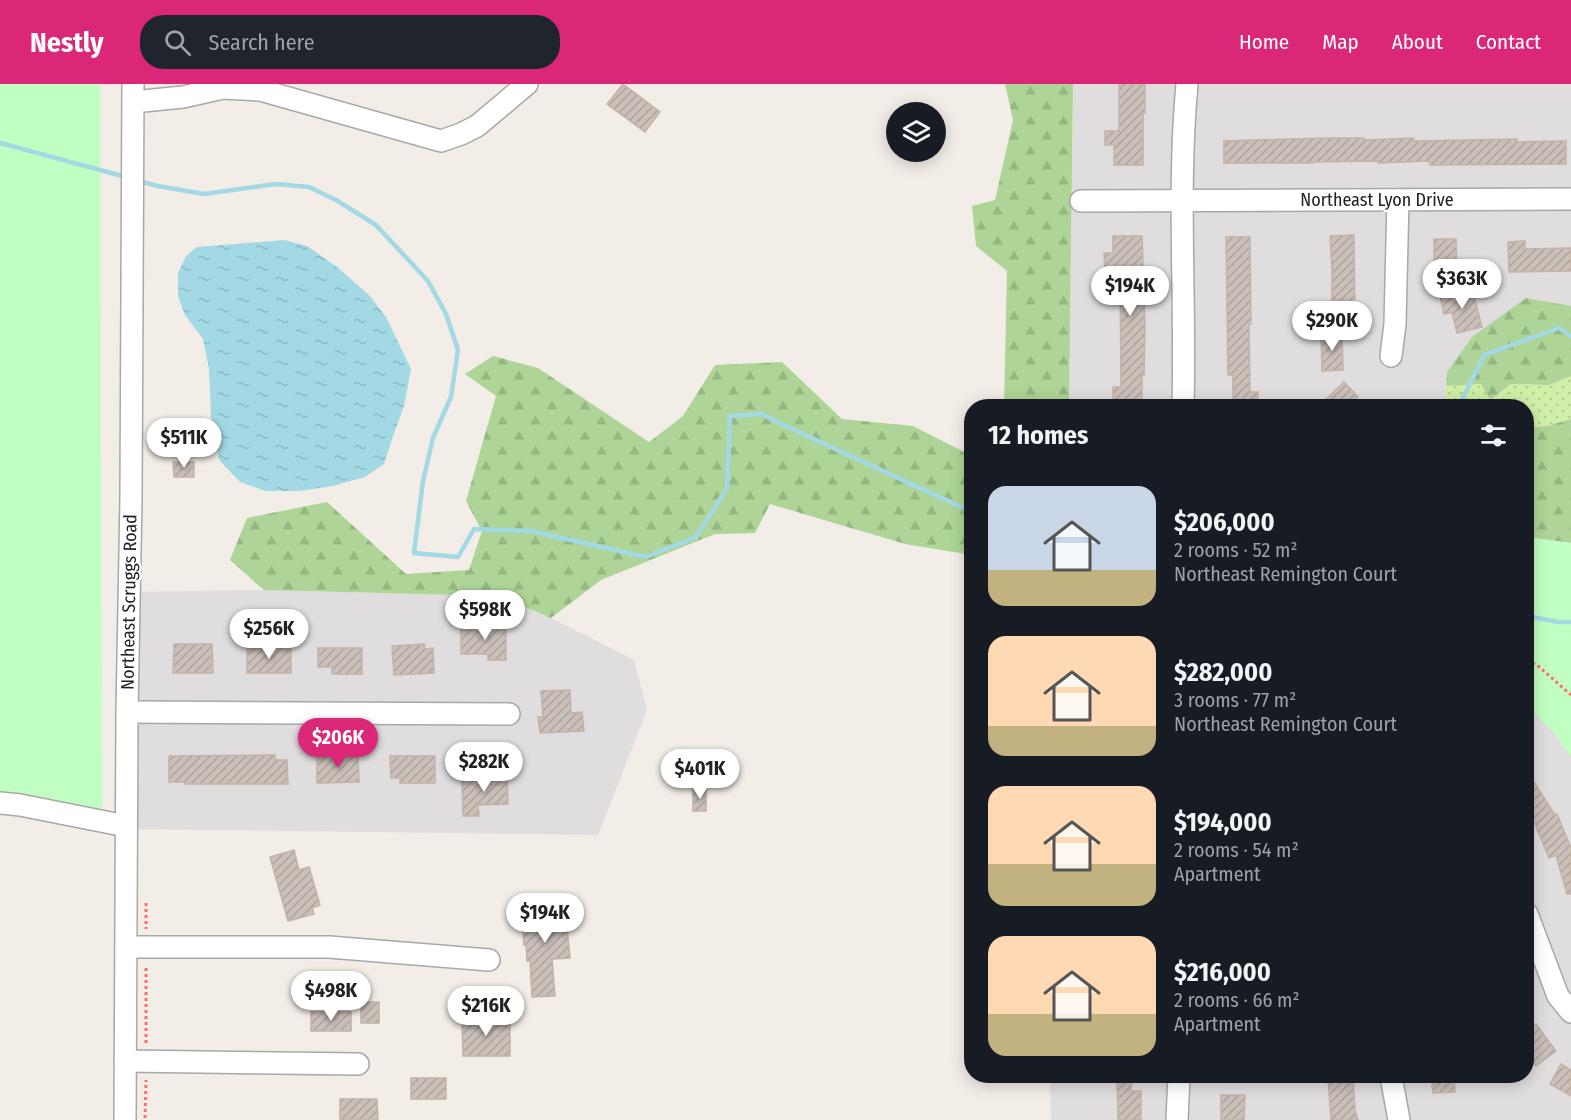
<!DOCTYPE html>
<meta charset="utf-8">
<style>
body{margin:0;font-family:"Fira Sans Condensed",sans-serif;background:#20242c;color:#f1f3f6;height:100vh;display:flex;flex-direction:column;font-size:22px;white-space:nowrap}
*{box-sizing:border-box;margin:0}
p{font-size:20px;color:#9ea1a6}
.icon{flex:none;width:33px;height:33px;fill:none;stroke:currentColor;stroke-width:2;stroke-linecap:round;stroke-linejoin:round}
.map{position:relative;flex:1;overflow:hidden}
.panel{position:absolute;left:964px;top:315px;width:570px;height:684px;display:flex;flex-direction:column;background:#171b24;border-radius:24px;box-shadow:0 3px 15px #0003}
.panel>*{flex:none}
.fabs{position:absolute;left:886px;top:18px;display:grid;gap:12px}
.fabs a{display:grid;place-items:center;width:60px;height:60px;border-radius:50%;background:#171b24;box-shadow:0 3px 15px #0003;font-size:30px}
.price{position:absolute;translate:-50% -51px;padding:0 14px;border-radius:21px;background:#fff;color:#222;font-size:20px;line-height:39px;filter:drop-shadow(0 2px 3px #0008)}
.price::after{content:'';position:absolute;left:50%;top:36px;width:18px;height:14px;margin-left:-9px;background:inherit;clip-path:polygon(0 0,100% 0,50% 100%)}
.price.active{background:#db2777;color:#fff}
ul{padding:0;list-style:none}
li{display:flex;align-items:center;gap:18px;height:150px;padding:0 24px}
li span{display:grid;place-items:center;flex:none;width:168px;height:120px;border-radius:18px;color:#555}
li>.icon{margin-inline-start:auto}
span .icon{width:72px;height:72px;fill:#fffc;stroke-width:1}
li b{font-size:26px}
h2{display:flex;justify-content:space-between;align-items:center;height:72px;padding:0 24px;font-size:26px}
header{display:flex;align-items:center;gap:36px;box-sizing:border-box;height:84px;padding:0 30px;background:#db2777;color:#fff}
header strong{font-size:28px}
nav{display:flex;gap:33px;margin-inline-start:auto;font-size:21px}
.search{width:420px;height:54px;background:#20242c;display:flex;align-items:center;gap:15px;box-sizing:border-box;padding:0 21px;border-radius:24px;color:#9ea1a6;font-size:22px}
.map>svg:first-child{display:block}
</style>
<header>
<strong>Nestly</strong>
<div class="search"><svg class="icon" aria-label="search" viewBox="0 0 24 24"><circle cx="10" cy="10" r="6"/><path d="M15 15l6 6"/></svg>Search here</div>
<nav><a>Home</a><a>Map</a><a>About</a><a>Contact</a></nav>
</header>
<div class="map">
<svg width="1571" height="1036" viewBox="0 0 1571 1036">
<defs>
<pattern id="grass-dots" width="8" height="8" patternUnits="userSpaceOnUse" patternTransform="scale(1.5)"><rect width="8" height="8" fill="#d0f0a8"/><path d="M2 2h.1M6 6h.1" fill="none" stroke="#b2ce90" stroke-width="1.8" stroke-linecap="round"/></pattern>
<pattern id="forest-firs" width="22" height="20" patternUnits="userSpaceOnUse" patternTransform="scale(1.5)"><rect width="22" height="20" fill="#aed597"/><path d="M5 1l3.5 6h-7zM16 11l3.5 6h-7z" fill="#95b782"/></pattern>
<pattern id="water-ripples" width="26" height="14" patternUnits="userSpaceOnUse" patternTransform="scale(1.5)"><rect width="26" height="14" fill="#a3d9e4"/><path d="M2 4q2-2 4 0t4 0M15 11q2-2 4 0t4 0" fill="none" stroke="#8cbac3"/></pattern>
<pattern id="building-hatch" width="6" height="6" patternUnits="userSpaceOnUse" patternTransform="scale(1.5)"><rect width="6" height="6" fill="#cabfb9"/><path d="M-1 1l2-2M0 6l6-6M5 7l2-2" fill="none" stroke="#ada49f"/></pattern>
</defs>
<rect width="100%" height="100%" fill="#f2ede6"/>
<!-- residential -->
<g fill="#dfddde">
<polygon points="1073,0 1571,0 1571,222 1526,214 1447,288 1443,322 1069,322"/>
<polygon points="264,506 500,512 551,534 634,576 647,626 598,751 129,745 130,508"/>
<polygon points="1527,622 1554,649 1571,672 1571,1036 1051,1036 1050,992 1527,992"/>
</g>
<!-- grass -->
<polygon fill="url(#grass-dots)" points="1571,292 1571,335 1547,342 1527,344 1527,322 1443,322 1446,302 1481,300 1490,316 1511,300 1549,301"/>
<!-- forest -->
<g fill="url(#forest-firs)">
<polygon points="1005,0 1073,0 1069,322 1004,322 1007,187 976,162 972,122 995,116 1013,36"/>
<polygon points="1526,214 1571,222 1571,292 1549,301 1511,300 1490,316 1481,300 1446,302 1447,288 1472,253"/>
<polygon points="493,272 538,284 649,358 683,332 715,281 782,278 842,335 913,342 972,372 972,471 905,460 770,420 755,449 715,450 601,496 551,534 500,512 264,506 230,476 247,434 327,418 406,490 469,486 482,447 466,417 496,312 465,290"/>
<polygon points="1571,335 1571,459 1527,453 1527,344 1547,342"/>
</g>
<!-- park -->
<g fill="#c0ffc1">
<polygon points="0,0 100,0 102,721 96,736 0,719"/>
<polygon points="1527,453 1571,459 1571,672 1554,649 1527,622"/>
</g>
<!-- water -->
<polygon fill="url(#water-ripples)" points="284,156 307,162 337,183 369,211 386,233 411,285 404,322 393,352 384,380 365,393 333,402 299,407 265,407 240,398 219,376 211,333 209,284 203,255 185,231 178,212 178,189 186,172 197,163"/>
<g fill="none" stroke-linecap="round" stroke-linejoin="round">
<!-- stream -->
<g stroke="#a3d9e4" stroke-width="4.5">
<polyline points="0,59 126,93"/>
<polyline points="139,97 158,102 204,110 276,100 309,103 336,116 376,141 428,197 446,230 458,266 451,313 433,354 423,397 414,469 458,473 474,445 531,447 646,473 696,453 727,404 730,332 762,330 790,344 972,428"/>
<polyline points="1459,322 1484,271 1559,244 1571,252"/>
<polyline points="1527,532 1558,538 1571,538"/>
</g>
</g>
<!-- building -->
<g fill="url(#building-hatch)" stroke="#c5b2a7" stroke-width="1.5">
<polygon points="623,0 660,28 645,48 607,20"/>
<polygon points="1119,0 1145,0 1145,29 1143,29 1143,81 1114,81 1114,61 1105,61 1105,47 1119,47"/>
<polygon points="1326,54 1364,54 1364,56 1414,54 1414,57 1517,55 1517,58 1566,57 1566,80 1430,81 1429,77 1378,79 1378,77 1312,78 1312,79 1224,79 1224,57"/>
<polygon points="1354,151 1355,237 1332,237 1332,187 1330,152"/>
<polygon points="1113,152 1142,152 1145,240 1144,291 1142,291 1142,321 1135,321 1135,322 1113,322 1113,303 1121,303 1120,187 1105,187 1104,169 1113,169"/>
<polygon points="1226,153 1250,153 1251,240 1249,240 1250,308 1258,308 1258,322 1233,322 1233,291 1228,291"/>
<polygon points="1434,155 1456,155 1457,189 1434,189"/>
<polygon points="1525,157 1525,165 1571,164 1571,187 1509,188 1508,158"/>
<polygon points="1472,204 1482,243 1457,249 1452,228 1444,230 1440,212"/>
<polygon points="1342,249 1343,286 1322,287 1321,250"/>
<polygon points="1344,298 1358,313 1348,322 1319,322"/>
<polygon points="173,378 194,378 194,393 174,393"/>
<polygon points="472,541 506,541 506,576 488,576 488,570 461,570 461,546 472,546"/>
<polygon points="174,560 212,560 213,589 173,589"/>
<polygon points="424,560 425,565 433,564 434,589 394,591 392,562"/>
<polygon points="279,563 291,564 291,589 247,589 247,564"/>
<polygon points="318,564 362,564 362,590 332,590 332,583 318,583"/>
<polygon points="570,606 571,629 582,628 584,647 540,649 538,633 543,633 541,607"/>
<polygon points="275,671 275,676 287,676 288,700 185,700 184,698 169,698 169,672"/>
<polygon points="317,672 358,672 359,698 317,699"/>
<polygon points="390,672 435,672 435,699 400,699 400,694 391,694"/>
<polygon points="1527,687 1555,731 1557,730 1571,764 1571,810 1567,810 1556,771 1549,774 1535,740 1527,728"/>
<polygon points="487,689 507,689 508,720 478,721 479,732 463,732 462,695 488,694"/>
<rect x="693" y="704" width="13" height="23"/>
<polygon points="294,766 299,786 309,783 320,821 312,824 314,830 288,837 270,773"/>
<polygon points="565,820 570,874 552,875 555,912 532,913 530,877 527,877 526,861 524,861 521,824"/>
<rect x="361" y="918" width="18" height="21"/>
<rect x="311" y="928" width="40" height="19"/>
<polygon points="462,935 510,935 510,972 463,972"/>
<polygon points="1536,940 1556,967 1536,982 1527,970 1527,947"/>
<polygon points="1561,980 1571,986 1571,1012 1550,1000"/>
<polygon points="1117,992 1134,992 1130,1007 1141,1007 1141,1036 1118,1036"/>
<polygon points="1328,992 1353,992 1355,1027 1358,1036 1331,1036"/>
<polygon points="1431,992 1454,992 1455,1008 1433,1009"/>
<rect x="411" y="994" width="35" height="21"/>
<polygon points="1221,1011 1245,1011 1244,1036 1221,1036"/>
<polygon points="340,1015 377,1015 378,1036 340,1036"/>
</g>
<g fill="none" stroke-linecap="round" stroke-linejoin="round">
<!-- minor casing -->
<g stroke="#a8a8a8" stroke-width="24">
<g id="minor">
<polyline points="133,18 183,13 223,4 260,6 441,57 461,50 477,42 527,0"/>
<polyline points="1081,117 1571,115"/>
<polyline points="1391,272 1395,240 1398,116"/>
<path d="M1183,322C1186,215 1177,107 1187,0"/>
<polyline points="127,628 509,630"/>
<polyline points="0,719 20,721 126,742"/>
<polyline points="1527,830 1558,912 1571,928"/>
<polyline points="126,863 329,863 489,876"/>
<polyline points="125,977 358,980"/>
<polyline points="1391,992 1399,1036"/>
<polyline points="125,1036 127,628 131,414 133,0"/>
<polyline points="1177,1036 1179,992"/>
</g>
</g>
<!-- path -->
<g stroke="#ff6f6a" stroke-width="3" stroke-dasharray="3 3" stroke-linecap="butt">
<polyline points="1527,576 1537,581 1571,611"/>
<polyline points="146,819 146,845"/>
<polyline points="146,959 146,882"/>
<polyline points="145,1034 146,996"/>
</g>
<!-- minor -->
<use href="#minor" stroke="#fff" stroke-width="21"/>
</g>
<g text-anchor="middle" stroke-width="4.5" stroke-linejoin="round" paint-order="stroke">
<!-- street labels -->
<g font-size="18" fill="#212121" stroke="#fff">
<text x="1377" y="122">Northeast Lyon Drive</text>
<text transform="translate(129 518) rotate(-89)" y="6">Northeast Scruggs Road</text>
</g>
</g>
</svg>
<div class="fabs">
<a><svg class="icon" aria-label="layers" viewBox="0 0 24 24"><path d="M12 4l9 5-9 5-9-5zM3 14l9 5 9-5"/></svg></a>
</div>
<b class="price" style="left:1462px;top:226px">$363K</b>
<b class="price" style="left:1130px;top:233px">$194K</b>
<b class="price" style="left:1332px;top:268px">$290K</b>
<b class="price" style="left:184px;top:385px">$511K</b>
<b class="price" style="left:485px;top:557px">$598K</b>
<b class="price" style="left:269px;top:576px">$256K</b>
<b class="price active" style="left:338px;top:685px">$206K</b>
<b class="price" style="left:484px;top:709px">$282K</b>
<b class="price" style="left:700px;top:716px">$401K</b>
<b class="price" style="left:545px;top:860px">$194K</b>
<b class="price" style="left:331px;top:938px">$498K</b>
<b class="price" style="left:486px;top:953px">$216K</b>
<section class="panel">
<h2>12 homes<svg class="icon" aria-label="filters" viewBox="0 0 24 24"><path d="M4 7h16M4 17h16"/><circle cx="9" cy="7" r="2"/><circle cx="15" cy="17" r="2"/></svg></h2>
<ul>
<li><span style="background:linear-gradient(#c9d6e8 70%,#c2b280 0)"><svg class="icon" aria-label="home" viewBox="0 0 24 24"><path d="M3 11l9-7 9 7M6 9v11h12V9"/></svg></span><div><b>$206,000</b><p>2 rooms · 52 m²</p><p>Northeast Remington Court</p></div></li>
<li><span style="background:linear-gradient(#ffd9b3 75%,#c2b280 0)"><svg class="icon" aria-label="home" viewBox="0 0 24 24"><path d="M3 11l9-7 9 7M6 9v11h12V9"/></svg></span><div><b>$282,000</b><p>3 rooms · 77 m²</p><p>Northeast Remington Court</p></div></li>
<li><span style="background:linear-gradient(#ffd9b3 65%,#c2b280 0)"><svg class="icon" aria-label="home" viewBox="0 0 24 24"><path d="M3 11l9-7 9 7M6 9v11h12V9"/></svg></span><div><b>$194,000</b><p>2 rooms · 54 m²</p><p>Apartment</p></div></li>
<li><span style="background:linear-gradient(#ffd9b3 65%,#c2b280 0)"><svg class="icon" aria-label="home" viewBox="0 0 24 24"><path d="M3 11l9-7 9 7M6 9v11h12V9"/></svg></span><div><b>$216,000</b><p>2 rooms · 66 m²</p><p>Apartment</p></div></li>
</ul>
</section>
</div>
